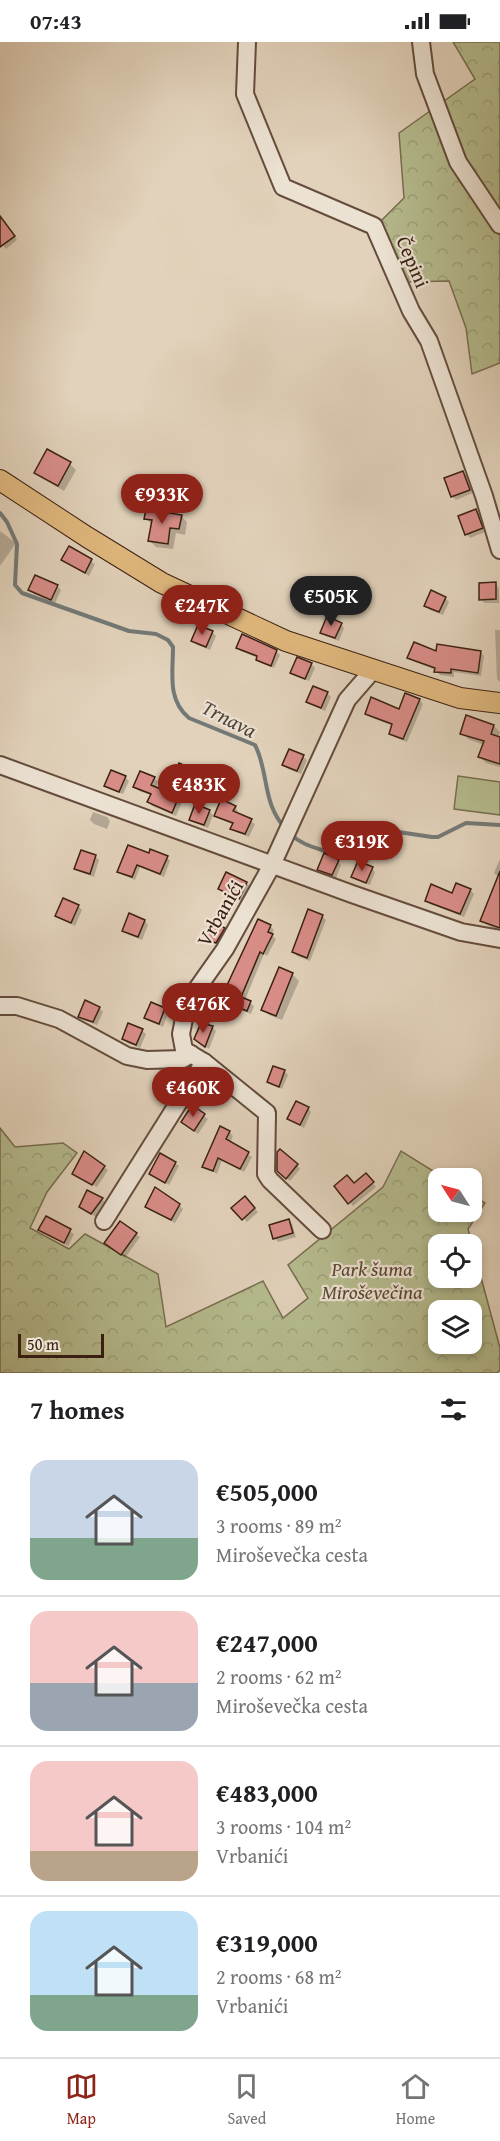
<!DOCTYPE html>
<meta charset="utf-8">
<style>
body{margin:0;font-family:"Gentium Book Plus",serif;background:#f6f6f6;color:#202124;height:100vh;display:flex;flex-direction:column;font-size:22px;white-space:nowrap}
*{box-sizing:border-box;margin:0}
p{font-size:20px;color:#757577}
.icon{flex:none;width:33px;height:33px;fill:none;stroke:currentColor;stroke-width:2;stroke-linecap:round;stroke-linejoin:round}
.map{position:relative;height:1331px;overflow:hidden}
.details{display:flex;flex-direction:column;background:#fff;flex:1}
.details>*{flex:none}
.needle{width:39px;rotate:306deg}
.tools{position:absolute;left:428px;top:1126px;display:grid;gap:12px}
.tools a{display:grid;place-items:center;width:54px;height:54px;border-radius:12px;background:#fff;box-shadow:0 3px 9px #0003;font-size:30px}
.scale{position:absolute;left:18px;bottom:15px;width:86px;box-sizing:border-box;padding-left:6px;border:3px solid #3b2012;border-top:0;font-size:16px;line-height:21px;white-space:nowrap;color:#3b2012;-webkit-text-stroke:4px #ece2d3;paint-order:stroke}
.price{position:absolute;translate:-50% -51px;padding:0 14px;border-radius:21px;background:#8f2418;color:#fff;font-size:20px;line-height:39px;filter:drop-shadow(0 2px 3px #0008)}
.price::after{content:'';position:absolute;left:50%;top:36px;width:18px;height:14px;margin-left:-9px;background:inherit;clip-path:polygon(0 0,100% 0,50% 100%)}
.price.on{background:#222;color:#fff}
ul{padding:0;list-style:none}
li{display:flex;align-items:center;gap:18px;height:150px;padding:0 30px}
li+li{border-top:2px solid #e0e0e0}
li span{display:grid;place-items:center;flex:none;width:168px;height:120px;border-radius:18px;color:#555}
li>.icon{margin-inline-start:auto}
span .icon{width:72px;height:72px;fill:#fffc;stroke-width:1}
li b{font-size:26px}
h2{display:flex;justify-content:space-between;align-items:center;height:72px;padding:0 30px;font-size:26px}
.status{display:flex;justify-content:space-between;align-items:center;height:42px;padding:0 30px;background:#fff;direction:ltr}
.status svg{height:16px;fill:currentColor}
.dock{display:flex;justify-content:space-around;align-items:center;height:84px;border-top:2px solid #e0e0e0;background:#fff;font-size:16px;color:#757577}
.dock a{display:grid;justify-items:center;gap:3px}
.dock .on{color:#8f2418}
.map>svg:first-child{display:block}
</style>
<div class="status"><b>07:43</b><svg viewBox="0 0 49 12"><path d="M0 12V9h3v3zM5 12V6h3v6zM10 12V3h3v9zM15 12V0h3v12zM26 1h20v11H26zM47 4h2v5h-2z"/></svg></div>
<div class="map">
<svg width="500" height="1331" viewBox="0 0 500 1331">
<defs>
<pattern id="forest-crowns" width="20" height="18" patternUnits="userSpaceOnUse" patternTransform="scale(1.5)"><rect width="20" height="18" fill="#b5bb8e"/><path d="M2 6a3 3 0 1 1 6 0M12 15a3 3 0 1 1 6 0" fill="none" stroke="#9da079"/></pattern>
</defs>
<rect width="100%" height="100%" fill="#e2d2bb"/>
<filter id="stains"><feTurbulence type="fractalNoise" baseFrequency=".00333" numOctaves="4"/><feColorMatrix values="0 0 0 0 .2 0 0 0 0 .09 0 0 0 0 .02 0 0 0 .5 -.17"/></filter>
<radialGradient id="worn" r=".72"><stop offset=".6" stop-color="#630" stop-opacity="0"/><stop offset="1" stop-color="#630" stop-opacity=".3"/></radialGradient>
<!-- grass -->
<polygon fill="#b5bb8e" stroke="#786e50" stroke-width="1.5" points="458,734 500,740 500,773 454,767"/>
<!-- forest -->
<g fill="url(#forest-crowns)" stroke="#786e50" stroke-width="1.5" fill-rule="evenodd">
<polygon points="453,0 500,0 500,321 472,332 466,286 449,239 403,240 379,181 404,156 399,91 475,37"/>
<path d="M0,1086L15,1105L63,1101L77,1111L47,1150L30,1186L69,1207L85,1192L158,1232L166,1285L263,1239L283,1276L308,1256L288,1223L383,1145L401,1109L446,1137H438V1170H471V1153L485,1161L468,1187L500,1306V1328L497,1331H0ZM438,1203H471V1236H438ZM438,1269H471V1302H438Z"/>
</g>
<!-- shadow -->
<g fill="#0003">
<polygon points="0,182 6,183 17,198 6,207 0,200"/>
<polygon points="70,422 76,428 64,449 42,436 36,431"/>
<polygon points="463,431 467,434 473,451 456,458 452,454"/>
<polygon points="476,469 479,472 485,490 470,496 467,492"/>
<polygon points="181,474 187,480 185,493 176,491 173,507 156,505 150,499 152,483 146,476"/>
<polygon points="0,489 16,501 0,524"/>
<polygon points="69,506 95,522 89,534 63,518"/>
<polygon points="495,542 499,546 499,561 484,561 481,557"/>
<polygon points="57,544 61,548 55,561 34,552 30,548"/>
<polygon points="445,556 449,560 443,573 430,568 426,564"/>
<polygon points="341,582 344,586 339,599 326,594 322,590"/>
<polygon points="495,588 500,588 500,640 497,637"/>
<polygon points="212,590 216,594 210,608 197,603 193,599"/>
<polygon points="238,606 276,609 280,613 274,626 261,621 258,616 241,609"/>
<polygon points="480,610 484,614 481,634 454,630 454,635 440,633 436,628 413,619 409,615 438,611"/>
<polygon points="311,622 315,626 309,639 296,634 292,630"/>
<polygon points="327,651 331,655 325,669 312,663 308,660"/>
<polygon points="420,658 423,662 407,700 394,695 390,691 393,684 370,675 367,671 400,669"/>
<polygon points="467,675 494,684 500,690 498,696 500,697 500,725 486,721 480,715 484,703 468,697 462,691"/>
<polygon points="303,715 307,718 301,732 288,727 284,723"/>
<polygon points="193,729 197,733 191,746 188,745 176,774 152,764 149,760 151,753 139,749 135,745 154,736 158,740 155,746 168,752"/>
<polygon points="125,735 129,739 123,752 110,747 106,743"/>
<polygon points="235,765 238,769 237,772 255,782 249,795 236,790 232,786 234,783 220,777 216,773"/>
<polygon points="209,769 213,773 208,786 195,781 191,777"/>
<polygon points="93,770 107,775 110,779 107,787 94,782 90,778"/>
<polygon points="381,794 398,803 392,817 379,812 376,808"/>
<polygon points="82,810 96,815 99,818 94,835 80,830 76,826"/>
<polygon points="149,813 167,815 170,819 164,835 140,825 135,838 123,833 119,830"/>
<polygon points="500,817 500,889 487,883 481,878 499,835 494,831"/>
<polygon points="338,819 341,823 336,836 323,831 319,827"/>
<polygon points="372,826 375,830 370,843 357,838 353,835"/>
<polygon points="247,841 250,845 243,860 220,847"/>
<polygon points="470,848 474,852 464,875 430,862 427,858"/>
<polygon points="78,864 82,868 75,884 56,874"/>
<polygon points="322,874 326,878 310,919 297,914 294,910"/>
<polygon points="145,879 148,883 142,898 127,892 123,888"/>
<polygon points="270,884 274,888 271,893 276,897 267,914 264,912 245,958 254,964 251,972 226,962 222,958"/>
<polygon points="224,887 228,891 220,904 207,896"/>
<polygon points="279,927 293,933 299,939 282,978 269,973 263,967"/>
<polygon points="151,962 168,971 163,985 149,979 146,976"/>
<polygon points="99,966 103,970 97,983 84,978 80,974"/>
<polygon points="212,985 216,989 209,1007 200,1000"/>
<polygon points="142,989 146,992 140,1006 127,1001 124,997"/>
<polygon points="187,1028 190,1031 183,1042 169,1035 171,1029"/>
<polygon points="284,1029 288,1033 282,1047 268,1040"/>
<polygon points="192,1065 208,1077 198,1092 186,1083"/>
<polygon points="308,1066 311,1070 304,1086 289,1077"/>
<polygon points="229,1090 233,1094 230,1101 252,1115 244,1130 222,1118 217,1132 204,1124"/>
<polygon points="175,1121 179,1124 169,1143 151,1132"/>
<polygon points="297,1123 300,1127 290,1139 282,1132"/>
<polygon points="104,1125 108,1128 97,1145 74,1132"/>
<polygon points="366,1133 376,1145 353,1164 336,1144 354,1143"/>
<polygon points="88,1150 106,1160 96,1175 80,1165"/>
<polygon points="245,1156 258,1170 247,1180 234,1166"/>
<polygon points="179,1163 183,1167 175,1181 146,1165"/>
<polygon points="46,1176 74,1192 68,1204 40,1188"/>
<polygon points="289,1179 292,1182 296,1195 278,1200 275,1196"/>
<polygon points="136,1192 140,1195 125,1216 110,1205"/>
</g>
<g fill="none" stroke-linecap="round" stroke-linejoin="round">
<!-- stream -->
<g stroke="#737976" stroke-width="4">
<path d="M0,471L7,480L17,502L15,543L22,551L129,589L156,592L168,598L173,605C173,631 167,658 189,676L255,703C269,730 262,761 285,786"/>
<path d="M292,793C303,805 341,815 357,813C365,805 368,791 378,787L432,795H438L466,781L500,783"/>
</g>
</g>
<!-- building -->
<g fill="#d98d88" stroke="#3b2012" stroke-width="1.5">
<polygon points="0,174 15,194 0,205"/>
<polygon points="47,407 71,420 58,444 34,431"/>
<polygon points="463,429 470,448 451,455 444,436"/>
<polygon points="146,467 182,473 179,487 170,486 168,502 148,499 152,478 144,477"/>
<polygon points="476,467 483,486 465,493 458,474"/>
<polygon points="69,504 92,517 85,531 61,518"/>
<polygon points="35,533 58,543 51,558 28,548"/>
<polygon points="496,540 496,557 479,558 479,541"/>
<polygon points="431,548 446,555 439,570 424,564"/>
<polygon points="327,574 342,581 335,596 320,591"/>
<polygon points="198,583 213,589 206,605 191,599"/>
<polygon points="242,592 277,608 271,624 256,618 257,614 236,606"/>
<polygon points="414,600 436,609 437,602 481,609 478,631 451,627 451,631 434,630 435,626 407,616"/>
<polygon points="297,615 312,621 305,637 290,631"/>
<polygon points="313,644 328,650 321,666 306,660"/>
<polygon points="405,651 420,657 403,697 389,692 392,682 365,672 371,655 399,667"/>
<polygon points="466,673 494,683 491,692 500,695 500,722 478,715 484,699 460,692"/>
<polygon points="289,707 304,713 297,729 282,723"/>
<polygon points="179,721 194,728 187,743 184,742 172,771 147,760 151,752 133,745 140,729 155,735 151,743 168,750"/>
<polygon points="111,728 126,734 119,750 104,744"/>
<polygon points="221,757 236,764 233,769 252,777 245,792 230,787 233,781 214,774"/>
<polygon points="195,762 210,768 204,783 189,778"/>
<polygon points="380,792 395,798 388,814 374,808"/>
<polygon points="128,803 149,811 150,807 168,814 160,832 137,823 132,835 117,830"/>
<polygon points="81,808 96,813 90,832 74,827"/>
<polygon points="324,811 339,818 332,833 317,828"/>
<polygon points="358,819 373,825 366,841 351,835"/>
<polygon points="500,829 500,886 480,879"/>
<polygon points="226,830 247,840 239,857 218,847"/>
<polygon points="456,841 471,847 460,872 425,859 431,842 452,851"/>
<polygon points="63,856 79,863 71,881 55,874"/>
<polygon points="308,867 323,873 307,916 292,910"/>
<polygon points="129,871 145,878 138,895 122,889"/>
<polygon points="258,877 271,883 268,890 273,892 263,912 260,910 241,955 251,959 247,969 220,958"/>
<polygon points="212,880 225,886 216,901 205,897"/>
<polygon points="279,925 293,931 276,974 261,968"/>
<polygon points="85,958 100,965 93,980 78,975"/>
<polygon points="151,960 165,966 159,982 144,976"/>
<polygon points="128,981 143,987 136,1003 122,997"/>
<polygon points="201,981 213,984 205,1005 194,997"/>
<polygon points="273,1024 285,1028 279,1045 267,1040"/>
<polygon points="296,1059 309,1065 300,1083 287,1077"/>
<polygon points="192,1063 205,1072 194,1089 181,1080"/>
<polygon points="220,1084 230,1089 226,1097 249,1110 240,1127 218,1116 213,1129 202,1125"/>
<polygon points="280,1107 298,1122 286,1137 277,1129 277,1110"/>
<polygon points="84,1109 105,1124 92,1143 72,1132"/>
<polygon points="160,1111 176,1120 165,1141 149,1132"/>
<polygon points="366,1131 374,1140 348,1162 334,1144 347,1133 354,1141"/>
<polygon points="155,1145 180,1162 171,1178 145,1165"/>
<polygon points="87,1148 103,1156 91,1172 79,1165"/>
<polygon points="245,1154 255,1166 242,1178 231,1166"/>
<polygon points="46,1174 71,1187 64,1201 38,1188"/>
<polygon points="289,1177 293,1191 273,1197 269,1183"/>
<polygon points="120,1179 137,1191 121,1213 104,1201"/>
</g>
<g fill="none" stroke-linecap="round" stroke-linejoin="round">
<!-- minor casing -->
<g stroke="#654c3c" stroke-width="20">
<g id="minor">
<polyline points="247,0 245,52 283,145 374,184 411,269 429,299 484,454 500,508"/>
<polyline points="421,0 425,32 458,120 500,183"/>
<polyline points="0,723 352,852 461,890 500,897"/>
<polyline points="0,964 17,964 59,977 127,1014 147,1018 183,1017 191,1012"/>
<polyline points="104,1179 204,1020"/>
<polyline points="322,1188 270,1138 266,1132 267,1071 204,1020 184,1008 181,992 187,961 225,907 272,823 347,658 373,628"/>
</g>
</g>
<!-- major casing -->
<g stroke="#3b2012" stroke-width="22">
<polyline id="major" points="0,438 87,495 162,541 286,599 460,656 500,661"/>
</g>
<!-- minor -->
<use href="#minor" stroke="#ece2d3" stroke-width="16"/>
<!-- major -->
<use href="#major" stroke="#e1b97e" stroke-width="20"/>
</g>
<g text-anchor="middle" stroke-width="4.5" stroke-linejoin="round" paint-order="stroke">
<!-- street labels -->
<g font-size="20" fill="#3b2012" stroke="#ece2d3">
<text transform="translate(413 220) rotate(67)" y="7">Čepini</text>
<text transform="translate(220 871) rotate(-60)" y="7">Vrbanići</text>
</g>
<!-- park labels -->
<g font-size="20" font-style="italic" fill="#5a4731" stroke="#ece2d3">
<text x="372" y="1234">Park šuma<tspan x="372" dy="23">Miroševečina</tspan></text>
</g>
<!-- water labels -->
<g font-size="21" font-style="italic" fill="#52453c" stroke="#ece2d3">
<text transform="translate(229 677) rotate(27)" y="7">Trnava</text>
</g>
</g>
<rect width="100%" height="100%" filter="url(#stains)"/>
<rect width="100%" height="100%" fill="url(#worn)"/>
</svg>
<div class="tools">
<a><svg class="needle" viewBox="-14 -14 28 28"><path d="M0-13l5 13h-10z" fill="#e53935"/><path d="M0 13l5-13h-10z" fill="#757577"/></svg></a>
<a><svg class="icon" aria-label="locate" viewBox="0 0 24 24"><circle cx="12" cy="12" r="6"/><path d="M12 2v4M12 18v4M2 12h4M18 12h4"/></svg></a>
<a><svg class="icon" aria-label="layers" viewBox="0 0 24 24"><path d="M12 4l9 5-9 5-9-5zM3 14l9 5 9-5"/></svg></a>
</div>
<div class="scale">50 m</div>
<b class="price" style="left:162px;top:483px">€933K</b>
<b class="price on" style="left:331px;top:585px">€505K</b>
<b class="price" style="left:202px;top:594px">€247K</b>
<b class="price" style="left:199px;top:773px">€483K</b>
<b class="price" style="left:362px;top:830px">€319K</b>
<b class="price" style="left:203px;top:992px">€476K</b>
<b class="price" style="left:193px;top:1076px">€460K</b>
</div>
<section class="details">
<h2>7 homes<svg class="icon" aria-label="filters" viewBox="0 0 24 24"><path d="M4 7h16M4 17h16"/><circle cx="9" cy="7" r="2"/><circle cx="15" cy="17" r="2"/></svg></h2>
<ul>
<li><span style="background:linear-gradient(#c9d6e8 65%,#7fa58c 0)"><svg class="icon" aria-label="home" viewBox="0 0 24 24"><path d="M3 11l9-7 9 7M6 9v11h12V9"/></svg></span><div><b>€505,000</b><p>3 rooms · 89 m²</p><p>Miroševečka cesta</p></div></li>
<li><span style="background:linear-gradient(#f6c9c9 60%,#9aa5b1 0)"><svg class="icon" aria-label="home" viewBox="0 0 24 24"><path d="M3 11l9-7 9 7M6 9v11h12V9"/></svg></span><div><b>€247,000</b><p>2 rooms · 62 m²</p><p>Miroševečka cesta</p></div></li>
<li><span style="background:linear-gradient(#f6c9c9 75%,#b9a48a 0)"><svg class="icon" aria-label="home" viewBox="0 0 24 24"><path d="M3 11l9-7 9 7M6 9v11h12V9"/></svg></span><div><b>€483,000</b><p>3 rooms · 104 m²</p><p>Vrbanići</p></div></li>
<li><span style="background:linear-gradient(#bfe0f5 70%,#7fa58c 0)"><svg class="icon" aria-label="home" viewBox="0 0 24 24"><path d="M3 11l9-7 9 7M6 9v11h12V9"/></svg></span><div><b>€319,000</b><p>2 rooms · 68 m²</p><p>Vrbanići</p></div></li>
</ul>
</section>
<nav class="dock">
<a class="on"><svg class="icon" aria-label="map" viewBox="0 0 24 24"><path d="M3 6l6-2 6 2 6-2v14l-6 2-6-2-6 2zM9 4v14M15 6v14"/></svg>Map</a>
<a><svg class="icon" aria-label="saved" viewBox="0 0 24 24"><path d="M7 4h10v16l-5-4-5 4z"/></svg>Saved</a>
<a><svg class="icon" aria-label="home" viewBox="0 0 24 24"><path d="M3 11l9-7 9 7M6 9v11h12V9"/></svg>Home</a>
</nav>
